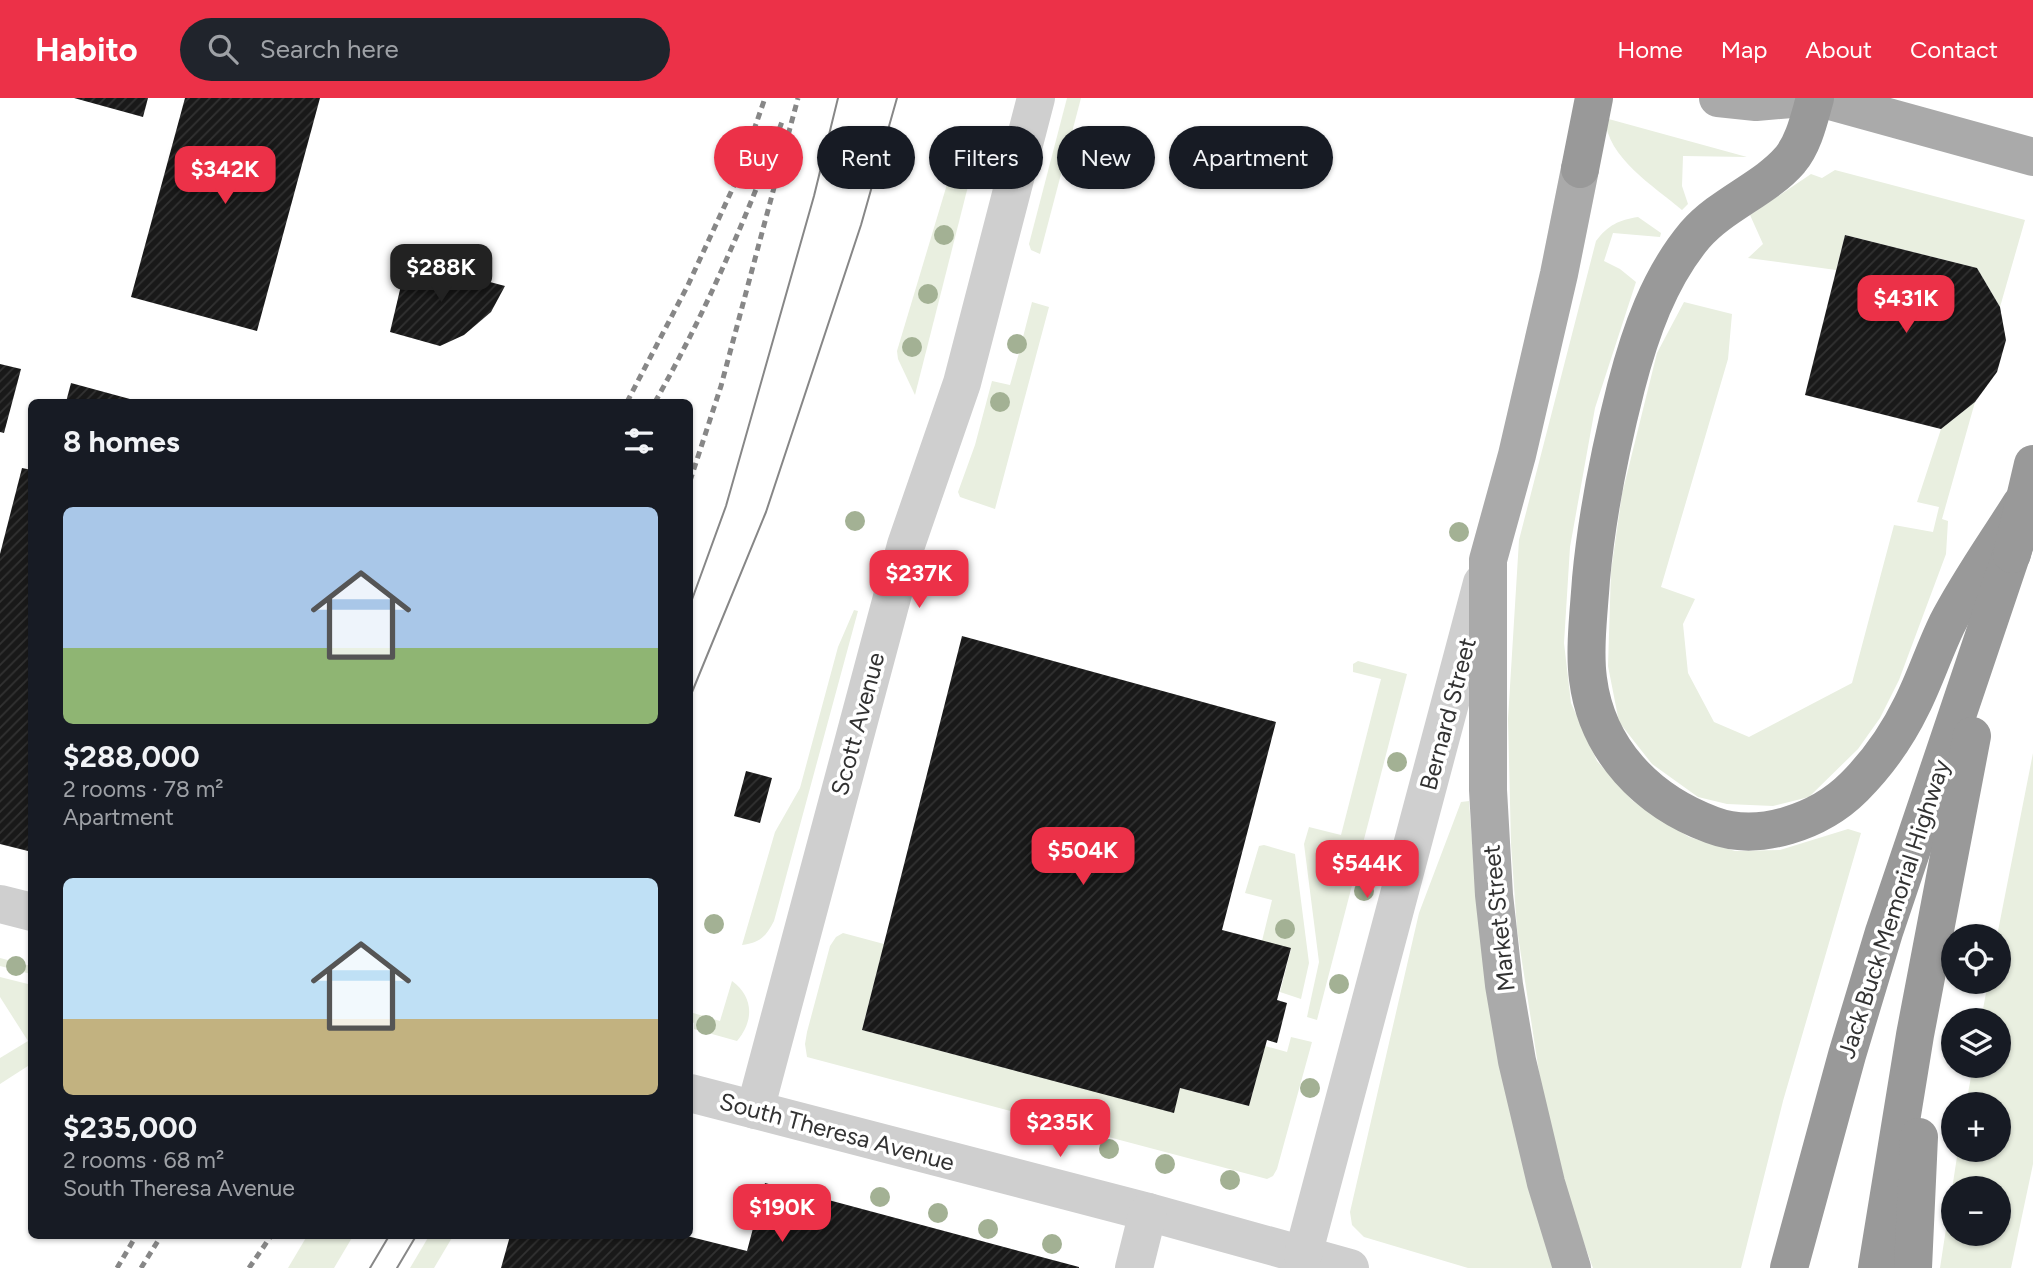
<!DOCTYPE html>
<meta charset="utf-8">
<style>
body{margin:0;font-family:Figtree,sans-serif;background:#20242c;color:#f1f3f6;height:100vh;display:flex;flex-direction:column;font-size:26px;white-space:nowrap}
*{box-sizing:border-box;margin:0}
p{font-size:23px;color:#9ea1a6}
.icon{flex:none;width:38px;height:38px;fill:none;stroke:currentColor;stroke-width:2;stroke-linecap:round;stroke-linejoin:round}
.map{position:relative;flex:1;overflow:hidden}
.details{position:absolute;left:28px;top:301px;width:665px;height:840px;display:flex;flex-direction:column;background:#171b24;border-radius:10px;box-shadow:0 2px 5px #0004}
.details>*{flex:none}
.guide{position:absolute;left:714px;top:28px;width:665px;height:63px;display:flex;gap:14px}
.tools{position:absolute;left:1941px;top:826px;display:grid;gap:14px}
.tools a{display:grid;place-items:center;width:70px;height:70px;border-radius:50%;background:#171b24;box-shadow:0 2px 5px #0004;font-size:35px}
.price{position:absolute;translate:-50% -60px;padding:0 16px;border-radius:14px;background:#ec3148;color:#fff;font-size:23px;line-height:46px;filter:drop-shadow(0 2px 4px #0008)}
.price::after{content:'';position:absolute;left:50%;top:42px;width:21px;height:16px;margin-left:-10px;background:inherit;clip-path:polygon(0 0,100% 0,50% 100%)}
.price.current{background:#222;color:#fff}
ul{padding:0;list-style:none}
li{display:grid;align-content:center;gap:14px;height:371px;padding:0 35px}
li span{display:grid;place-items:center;height:217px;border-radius:10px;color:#555}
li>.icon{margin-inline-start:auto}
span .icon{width:126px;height:126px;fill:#fffc;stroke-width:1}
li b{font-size:30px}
h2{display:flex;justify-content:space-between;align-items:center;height:84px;padding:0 35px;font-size:30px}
.tag{padding:0 24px;border-radius:32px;background:#171b24;box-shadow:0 2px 5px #0004;font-size:24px;line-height:63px}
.tag.current{background:#ec3148;color:#fff}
header{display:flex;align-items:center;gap:42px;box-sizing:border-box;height:98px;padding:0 35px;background:#ec3148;color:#fff}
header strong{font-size:33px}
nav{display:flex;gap:38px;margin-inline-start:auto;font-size:24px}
.search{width:490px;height:63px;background:#20242c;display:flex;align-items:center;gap:18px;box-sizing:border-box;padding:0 24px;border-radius:38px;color:#9ea1a6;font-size:26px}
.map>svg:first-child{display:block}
</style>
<header>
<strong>Habito</strong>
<div class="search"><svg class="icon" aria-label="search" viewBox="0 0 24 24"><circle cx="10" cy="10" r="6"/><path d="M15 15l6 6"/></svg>Search here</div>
<nav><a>Home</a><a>Map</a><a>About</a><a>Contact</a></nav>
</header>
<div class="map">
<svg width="2033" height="1170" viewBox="0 0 2033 1170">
<defs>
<pattern id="building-hatch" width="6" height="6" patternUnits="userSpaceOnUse" patternTransform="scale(1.75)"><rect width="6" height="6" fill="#191919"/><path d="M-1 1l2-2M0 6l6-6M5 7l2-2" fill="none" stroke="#323232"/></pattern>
</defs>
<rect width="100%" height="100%" fill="#fff"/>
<!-- green -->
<g fill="#e9efe0" fill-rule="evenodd">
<polygon points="1067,0 1081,0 1040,156 1031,152 1029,146"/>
<path d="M1605,20L1747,59L1683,58L1682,88L1688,106L1682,112C1654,88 1607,60 1605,20Z"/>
<polygon points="967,38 980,41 915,297 898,261 897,253 960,43"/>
<polygon points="1835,72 2025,122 2000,209 1977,170 1845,137 1836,172 1748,160 1763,146 1750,117 1811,76 1822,80"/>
<path d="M1638,119L1661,135L1660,139L1613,135L1604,163L1620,171L1636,184L1595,310L1570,449L1564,545L1571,605L1597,663L1633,703L1689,739L1735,753L1780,752L1848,731L1861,735L1783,1003L1741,1170H1593L1571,1110L1541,987L1517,831L1511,746L1508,621L1519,442L1596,143C1608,127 1619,122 1638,119Z"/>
<polygon points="1032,204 1049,209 995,411 960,399 958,394 975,347 992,283 1010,287 1019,255 1010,252 1014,237 1023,239"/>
<polygon points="1684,204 1732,216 1728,261 1661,489 1695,501 1683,526 1688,575 1714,624 1749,639 1852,585 1894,427 1933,434 1939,409 1917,404 1941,331 1975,304 1942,421 1948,423 1946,456 1899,582 1880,620 1858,651 1809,699 1773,708 1727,706 1698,699 1652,666 1619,624 1608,568 1611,473 1622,396 1657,255"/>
<path d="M854,512L858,513L774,823C766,839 759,845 742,847L775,734L800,690L838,549Z"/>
<polygon points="1358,563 1407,576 1317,922 1307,919 1319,864 1304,746 1309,729 1341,737 1381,581 1353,574 1353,566"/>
<path d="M2033,655V1066L2011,1170H1940L1958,1052H1998V1006H1966L1973,968H1998V922H1981L1988,884H1998L1997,838ZM1953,1090H1998V1136H1953Z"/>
<polygon points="1469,703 1475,783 1554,1170 1468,1170 1364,1139 1352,1127 1350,1114 1419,815 1461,704"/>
<polygon points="1264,747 1295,756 1309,865 1301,901 1280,894 1291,851 1262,843 1272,802 1245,795 1259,748"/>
<polygon points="843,835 884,846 862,932 1173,1014 1180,990 1249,1008 1265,948 1287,954 1291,939 1312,944 1277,1071 1273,1078 1267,1081 807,959 805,946 807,934 830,848 836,839"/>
<polygon points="0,860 31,868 31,876 0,868"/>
<polygon points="0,879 32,887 31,966 0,986 0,960 28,943 0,899"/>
<path d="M732,883C754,899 754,923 737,943L694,931V925L690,923V914L720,923Z"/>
<polygon points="307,1138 353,1138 334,1170 288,1170"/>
<polygon points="429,1138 453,1138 434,1170 410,1170"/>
</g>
<!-- building -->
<g fill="url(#building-hatch)">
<polygon points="74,0 148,0 143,19"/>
<polygon points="185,0 320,0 257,233 131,199"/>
<polygon points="1845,137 1977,170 2000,209 2006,242 1997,274 1975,304 1941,331 1805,297"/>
<polygon points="407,162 505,188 491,214 464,237 440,248 390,234"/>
<polygon points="0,266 21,271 4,335 0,334"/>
<polygon points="71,285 141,304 66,304"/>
<polygon points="22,370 32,372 32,754 0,746 0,456"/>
<polygon points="962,538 1276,624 1222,832 1291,850 1277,902 1287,905 1277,945 1267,942 1249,1008 1180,990 1174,1015 862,932"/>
<polygon points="746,673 772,680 760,725 734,718"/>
<polygon points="765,1085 1079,1169 1079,1170 501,1170 510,1138 687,1138 747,1153"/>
</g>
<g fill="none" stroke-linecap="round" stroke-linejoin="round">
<!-- minor -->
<g stroke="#cfcfcf" stroke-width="38">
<polyline points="0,806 32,814"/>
<polyline points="690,995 1148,1114 1350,1170"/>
<polyline points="755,1012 906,447 962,285 1036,0"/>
<polyline points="1303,1157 1482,485"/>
<polyline points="1134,1170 1148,1114"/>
</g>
<!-- major -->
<g stroke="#aaa" stroke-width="38">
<polyline points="1718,0 1756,4 1803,0"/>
<polyline points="1819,0 2033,59"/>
<polyline points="1572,1170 1546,1085 1517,963 1504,887 1494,797 1488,692 1488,462 1517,357 1559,176 1580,71"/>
</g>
<!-- highway -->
<g stroke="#999" stroke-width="38">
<path d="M1815,0C1809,21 1804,45 1790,62C1765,91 1722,106 1695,137C1659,180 1640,235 1626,289C1610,352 1597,416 1591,481C1589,512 1584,551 1588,581C1597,652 1647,703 1712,727C1759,745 1820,723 1854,689C1877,666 1898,636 1912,607C1925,581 1934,553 1947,526C1968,485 1996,446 2021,406"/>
<polyline points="1580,71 1594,0"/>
<polyline points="1789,1170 1847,957 1884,834 2017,440"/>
<polyline points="1877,1170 1915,937 1972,638"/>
<polyline points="1913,1170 1919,1039"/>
</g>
<!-- tram -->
<g stroke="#878787" stroke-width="2">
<polyline points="690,507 726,408 814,98 838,0"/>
<polyline points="690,599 766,414 861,127 897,0"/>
<polyline points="370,1170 389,1138"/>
<polyline points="397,1170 416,1138"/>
</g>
<!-- rail -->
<g stroke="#878787" stroke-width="5" stroke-dasharray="7 5" stroke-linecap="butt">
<polyline points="627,304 688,187 737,81 765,0"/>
<path d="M655,304C706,214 747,119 783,21"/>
<polyline points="690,383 721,288 798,0"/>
<polyline points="117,1170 136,1138"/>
<polyline points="141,1170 161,1138"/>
<polyline points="249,1170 271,1138"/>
</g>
<!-- highway-bridge -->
<polyline stroke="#999" stroke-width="38" points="2012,456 2033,366"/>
</g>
<!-- trees -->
<g fill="#a3b194">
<circle cx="960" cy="81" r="10"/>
<circle cx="944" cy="137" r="10"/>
<circle cx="928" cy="196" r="10"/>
<circle cx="1017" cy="246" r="10"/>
<circle cx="912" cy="249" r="10"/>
<circle cx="1000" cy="304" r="10"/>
<circle cx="855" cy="423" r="10"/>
<circle cx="1459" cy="434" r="10"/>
<circle cx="1397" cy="664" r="10"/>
<circle cx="1364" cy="793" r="10"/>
<circle cx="714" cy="826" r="10"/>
<circle cx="1285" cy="831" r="10"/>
<circle cx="16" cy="868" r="10"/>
<circle cx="1339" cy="886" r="10"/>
<circle cx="706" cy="927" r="10"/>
<circle cx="1310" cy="990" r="10"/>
<circle cx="1109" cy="1051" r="10"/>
<circle cx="1165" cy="1066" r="10"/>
<circle cx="1230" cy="1082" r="10"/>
<circle cx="880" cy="1099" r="10"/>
<circle cx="938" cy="1115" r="10"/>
<circle cx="988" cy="1131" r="10"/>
<circle cx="1052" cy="1146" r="10"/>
</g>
<g text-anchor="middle" stroke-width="7" stroke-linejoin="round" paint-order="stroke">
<!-- street labels -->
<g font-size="24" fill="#323232" stroke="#fff">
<text transform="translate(1448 616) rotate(-75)" y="8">Bernard Street</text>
<text transform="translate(858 626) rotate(-75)" y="8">Scott Avenue</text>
<text transform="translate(1894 811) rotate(-72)" y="8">Jack Buck Memorial Highway</text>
<text transform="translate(1499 820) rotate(-96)" y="8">Market Street</text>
<text transform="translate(837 1034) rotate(15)" y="8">South Theresa Avenue</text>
</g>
</g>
</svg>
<div class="tools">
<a><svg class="icon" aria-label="locate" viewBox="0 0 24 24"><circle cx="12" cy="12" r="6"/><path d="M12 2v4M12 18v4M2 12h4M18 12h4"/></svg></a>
<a><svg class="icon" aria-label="layers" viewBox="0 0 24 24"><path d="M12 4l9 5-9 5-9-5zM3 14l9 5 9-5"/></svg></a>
<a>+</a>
<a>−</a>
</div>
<b class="price" style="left:225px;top:108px">$342K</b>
<b class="price current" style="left:441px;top:206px">$288K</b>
<b class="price" style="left:1906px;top:237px">$431K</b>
<b class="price" style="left:919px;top:512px">$237K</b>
<b class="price" style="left:1083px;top:789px">$504K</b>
<b class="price" style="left:1367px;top:802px">$544K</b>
<b class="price" style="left:1060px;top:1061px">$235K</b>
<b class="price" style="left:782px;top:1146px">$190K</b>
<div class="guide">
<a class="tag current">Buy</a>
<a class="tag">Rent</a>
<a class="tag">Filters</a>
<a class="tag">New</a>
<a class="tag">Apartment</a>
</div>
<section class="details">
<h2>8 homes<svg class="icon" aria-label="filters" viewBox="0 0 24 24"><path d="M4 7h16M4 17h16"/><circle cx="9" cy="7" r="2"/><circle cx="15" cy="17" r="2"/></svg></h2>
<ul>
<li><span style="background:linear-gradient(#a9c7e8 65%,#8fb573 0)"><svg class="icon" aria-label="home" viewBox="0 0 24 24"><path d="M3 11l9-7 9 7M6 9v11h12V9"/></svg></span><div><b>$288,000</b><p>2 rooms · 78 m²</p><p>Apartment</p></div></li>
<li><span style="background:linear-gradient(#bfe0f5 65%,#c2b280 0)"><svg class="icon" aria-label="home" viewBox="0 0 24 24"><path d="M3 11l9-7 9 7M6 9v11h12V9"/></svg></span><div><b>$235,000</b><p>2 rooms · 68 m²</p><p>South Theresa Avenue</p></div></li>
</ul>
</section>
</div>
